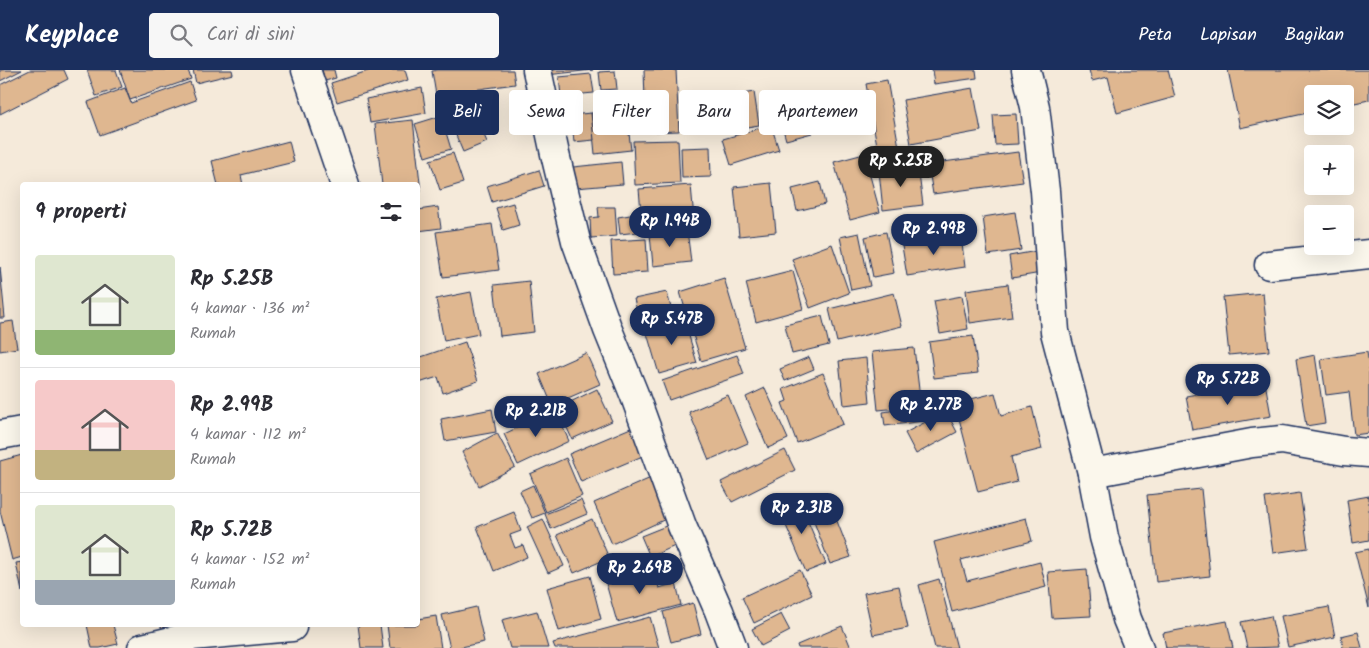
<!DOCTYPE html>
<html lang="id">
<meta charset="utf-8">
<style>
body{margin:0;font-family:Kalam,sans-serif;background:#f7f7f7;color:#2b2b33;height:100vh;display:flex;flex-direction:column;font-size:19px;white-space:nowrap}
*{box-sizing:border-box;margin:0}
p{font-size:16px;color:#7c7c81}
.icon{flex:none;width:28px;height:28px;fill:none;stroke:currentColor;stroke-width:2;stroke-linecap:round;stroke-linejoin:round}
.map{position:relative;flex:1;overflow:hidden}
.side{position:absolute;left:20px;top:112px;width:400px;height:445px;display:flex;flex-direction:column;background:#fff;border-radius:5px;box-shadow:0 5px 20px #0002}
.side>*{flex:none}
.top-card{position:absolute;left:435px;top:20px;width:475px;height:45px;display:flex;gap:10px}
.buttons{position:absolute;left:1304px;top:15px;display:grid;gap:10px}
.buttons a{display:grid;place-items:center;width:50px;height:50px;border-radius:5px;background:#fff;box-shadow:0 5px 20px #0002;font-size:25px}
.price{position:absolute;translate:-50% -42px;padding:0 11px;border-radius:18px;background:#1b2f5e;color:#fff;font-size:16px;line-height:32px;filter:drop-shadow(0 1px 2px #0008)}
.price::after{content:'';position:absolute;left:50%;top:30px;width:15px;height:11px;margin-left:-8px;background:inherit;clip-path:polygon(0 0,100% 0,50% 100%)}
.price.selected{background:#222;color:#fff}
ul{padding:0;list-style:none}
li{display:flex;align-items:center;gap:15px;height:125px;padding:0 15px}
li+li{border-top:1px solid #e1e1e2}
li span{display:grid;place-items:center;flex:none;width:140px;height:100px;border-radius:5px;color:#555}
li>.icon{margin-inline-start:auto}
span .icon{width:60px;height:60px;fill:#fffc;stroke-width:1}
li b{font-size:21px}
h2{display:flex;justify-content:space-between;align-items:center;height:60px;padding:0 15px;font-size:21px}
.chip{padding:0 18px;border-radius:5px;background:#fff;box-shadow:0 5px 20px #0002;font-size:18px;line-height:45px}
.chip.selected{background:#1b2f5e;color:#fff}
header{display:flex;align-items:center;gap:30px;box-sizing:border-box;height:70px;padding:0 25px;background:#1b2f5e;color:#fff}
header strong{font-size:24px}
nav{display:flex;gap:28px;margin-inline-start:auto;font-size:18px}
.search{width:350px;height:45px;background:#f7f7f7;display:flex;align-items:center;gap:12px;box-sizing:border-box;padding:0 18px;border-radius:5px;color:#7c7c81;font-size:19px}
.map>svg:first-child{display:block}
</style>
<header>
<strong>Keyplace</strong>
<div class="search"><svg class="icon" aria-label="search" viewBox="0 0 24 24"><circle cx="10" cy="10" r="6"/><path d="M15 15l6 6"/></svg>Cari di sini</div>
<nav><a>Peta</a><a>Lapisan</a><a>Bagikan</a></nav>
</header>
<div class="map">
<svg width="1369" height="578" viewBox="0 0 1369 578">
<rect width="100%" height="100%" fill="#f5eada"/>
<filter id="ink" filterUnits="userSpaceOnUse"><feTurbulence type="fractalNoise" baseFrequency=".02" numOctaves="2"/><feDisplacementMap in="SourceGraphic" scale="10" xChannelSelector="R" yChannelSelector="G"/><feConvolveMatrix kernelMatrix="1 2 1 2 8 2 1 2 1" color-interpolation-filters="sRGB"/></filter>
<g filter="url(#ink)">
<!-- building -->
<g fill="#dfb790" stroke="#1b2f5e">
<polygon points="0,0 22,0 0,11"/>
<polygon points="30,0 64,0 68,9 0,44 0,15"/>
<polygon points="87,0 116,0 122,17 96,26"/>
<polygon points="120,0 188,0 191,9 130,30"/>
<polygon points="193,0 232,0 233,4 196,13"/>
<polygon points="322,0 334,0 336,8 325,11"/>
<polygon points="371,0 405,0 408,10 337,32 331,13"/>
<polygon points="438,0 513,0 515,14 436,25 432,1"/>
<polygon points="545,0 593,0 546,5"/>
<polygon points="644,0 676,0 679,61 646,62"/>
<polygon points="932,0 976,0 977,8 934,14"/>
<polygon points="1089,0 1168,0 1175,27 1117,43 1108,7 1092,11"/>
<polygon points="1228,0 1369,0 1369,30 1345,35 1345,24 1312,24 1312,42 1240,58"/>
<polygon points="615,1 617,19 601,20 599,2"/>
<polygon points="591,4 594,23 561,26 559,7"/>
<polygon points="887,10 899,77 878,81 866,14"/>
<polygon points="190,12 196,30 100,65 88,32 125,18 131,33"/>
<polygon points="422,18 426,43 370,53 366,29"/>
<polygon points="973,18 981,61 911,74 903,30"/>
<polygon points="754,22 759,55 741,58 736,25"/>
<polygon points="471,34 487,72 463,82 447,44"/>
<polygon points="626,39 631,80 595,84 591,43"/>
<polygon points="591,43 594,70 574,72 571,45"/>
<polygon points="1016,44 1018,74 995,75 993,45"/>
<polygon points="808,45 812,63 786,70 781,52"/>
<polygon points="441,46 451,79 425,87 415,54"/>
<polygon points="413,50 421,122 418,123 418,115 382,115 375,54"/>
<polygon points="771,55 779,80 731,95 723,69"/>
<polygon points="678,70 680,113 635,115 633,71"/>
<polygon points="289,71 294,92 241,105 243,115 218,115 212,91"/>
<polygon points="710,77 711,107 682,108 681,78"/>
<polygon points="1018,82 1023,112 933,124 928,94"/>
<polygon points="453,83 463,113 440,120 430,90"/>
<polygon points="864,84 880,142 850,150 834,92"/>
<polygon points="621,92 623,114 575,118 573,97"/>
<polygon points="918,96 923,135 883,140 879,101"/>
<polygon points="539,100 544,116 492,132 487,116"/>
<polygon points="820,112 825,134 797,141 792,119"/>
<polygon points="771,113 776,162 739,166 734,117"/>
<polygon points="691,115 694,149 642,153 639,119"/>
<polygon points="513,133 519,155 503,160 496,138"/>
<polygon points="438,137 441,158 418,161 418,140"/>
<polygon points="598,137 615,137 617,166 591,168 590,148 599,147"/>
<polygon points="1015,142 1021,180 988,185 983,147"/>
<polygon points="636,144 638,162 620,164 618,147"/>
<polygon points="492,154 499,200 443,207 436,162"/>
<polygon points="687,160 691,192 653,196 650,164"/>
<polygon points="886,162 894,203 873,207 865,167"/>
<polygon points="859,163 870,216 851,220 840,167"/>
<polygon points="961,166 965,197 907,206 902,176"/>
<polygon points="646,169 648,202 613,204 611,171"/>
<polygon points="832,174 849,223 810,238 792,189"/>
<polygon points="1037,181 1041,203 1012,208 1009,186"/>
<polygon points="0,197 5,248 0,248"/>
<polygon points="793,201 803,239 756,252 746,213"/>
<polygon points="724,208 745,278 701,291 680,222"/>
<polygon points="529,211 534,262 500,266 494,215"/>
<polygon points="1008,214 1012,247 970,253 966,220"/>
<polygon points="471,222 479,264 444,271 436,229"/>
<polygon points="667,222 673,246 640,253 634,229"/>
<polygon points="894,223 902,256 837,272 829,239"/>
<polygon points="1263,223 1269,281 1229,285 1223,227"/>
<polygon points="962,226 968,259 940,264 934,231"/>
<polygon points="822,246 829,275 792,284 785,255"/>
<polygon points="684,249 697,293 659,304 646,260"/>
<polygon points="13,251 17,278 0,281 0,253"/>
<polygon points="973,266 978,303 934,308 929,272"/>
<polygon points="465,272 478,311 443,323 438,307 419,313 418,309 418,288"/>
<polygon points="914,278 921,336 878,340 872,282"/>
<polygon points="1367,282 1369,295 1369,363 1354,365 1349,322 1326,325 1321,289"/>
<polygon points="586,283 600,314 552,335 539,304"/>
<polygon points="737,285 744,304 669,330 662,311"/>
<polygon points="1315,285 1325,353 1306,356 1296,289"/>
<polygon points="809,287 814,299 785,311 780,299"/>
<polygon points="866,288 870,332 844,335 839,291"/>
<polygon points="823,303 843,354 797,373 782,333 787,331 783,319"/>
<polygon points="1265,312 1271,346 1192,360 1186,326"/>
<polygon points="765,318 788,369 768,378 746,327"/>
<polygon points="597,319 612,351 572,369 558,338"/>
<polygon points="995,323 1001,346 1032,337 1042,379 1011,387 1017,412 978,422 955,333"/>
<polygon points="728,325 748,373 709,390 689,342"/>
<polygon points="923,336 924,351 885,356 883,342"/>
<polygon points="492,339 496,362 445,371 441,349"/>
<polygon points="555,340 569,371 518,395 504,364"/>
<polygon points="946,341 957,362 916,384 905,363"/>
<polygon points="633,357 645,385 581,412 569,384"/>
<polygon points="497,363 515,397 479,416 462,382"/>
<polygon points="785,380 795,400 732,432 721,412"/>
<polygon points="22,385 22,487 12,490 0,441 0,391"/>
<polygon points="566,388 582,426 546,442 530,404"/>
<polygon points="653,407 670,447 612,474 594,433"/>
<polygon points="533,415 545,443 532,448 520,421"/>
<polygon points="1201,419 1210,506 1156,512 1147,425"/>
<polygon points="826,423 851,487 830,494 806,431"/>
<polygon points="1300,423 1308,478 1273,483 1265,428"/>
<polygon points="1369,426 1369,470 1353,473 1347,430"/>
<polygon points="798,428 826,494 806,502 778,437"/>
<polygon points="581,430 587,444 551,459 545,444"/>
<polygon points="514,442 521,461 510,465 515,478 523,475 527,487 494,501 477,457"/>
<polygon points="1026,448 1032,471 961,490 967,511 1040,492 1046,517 952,542 934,472"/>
<polygon points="543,449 564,496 548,503 527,457"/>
<polygon points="592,449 609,488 574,503 557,465"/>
<polygon points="666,456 675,476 650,487 641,466"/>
<polygon points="1369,479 1369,538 1355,482"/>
<polygon points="22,492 22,522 16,493"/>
<polygon points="653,496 659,518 676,513 681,535 617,552 605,510"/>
<polygon points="1087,499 1091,546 1052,548 1048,502"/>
<polygon points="800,500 812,525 754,553 742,527"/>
<polygon points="590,506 601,549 559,561 547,518"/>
<polygon points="939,509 957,578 935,578 919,515"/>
<polygon points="899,516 908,558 873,565 864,523"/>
<polygon points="693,533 701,564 671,572 663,542"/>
<polygon points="476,537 484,572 457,578 450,578 442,545"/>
<polygon points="1329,537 1335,567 1288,577 1281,546"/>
<polygon points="537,541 548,578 510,578 502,550"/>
<polygon points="781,544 790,561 761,576 752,559"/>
<polygon points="436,546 441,578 390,578 387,555 418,555 418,549"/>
<polygon points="1271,546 1278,577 1247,578 1241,552"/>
<polygon points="650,547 659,578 555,578 553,573"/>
<polygon points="1227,551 1233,578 1166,578 1163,563"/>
<polygon points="87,555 113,555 118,574 100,578 92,578"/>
<polygon points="160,555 183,555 164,563"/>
<polygon points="358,555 380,555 383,578 361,578"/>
<polygon points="842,556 851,578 798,578 797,575"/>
<polygon points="1358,562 1362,578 1343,578 1341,566"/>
</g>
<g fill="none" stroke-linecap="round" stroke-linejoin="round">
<!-- minor casing -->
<g stroke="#1b2f5e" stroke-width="31">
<g id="minor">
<polyline points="306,0 345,115"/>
<polyline points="537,0 555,84 576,171 608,260 634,324 682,456 719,541 733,578"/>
<polyline points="1026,0 1035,37 1045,121 1055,262 1092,403 1104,467 1127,549 1139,578"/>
<polyline points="1269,195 1369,184"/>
<polyline points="0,365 22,361"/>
<polyline points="1092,403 1252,373 1282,370 1344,381 1369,383"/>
<polyline points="142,578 192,566 292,557"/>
</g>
</g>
<!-- minor -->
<use href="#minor" stroke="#fbf7ec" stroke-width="28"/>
</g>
</g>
</svg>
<div class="buttons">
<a><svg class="icon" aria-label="layers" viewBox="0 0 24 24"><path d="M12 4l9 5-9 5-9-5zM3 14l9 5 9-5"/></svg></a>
<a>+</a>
<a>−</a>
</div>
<b class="price selected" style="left:901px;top:118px">Rp 5.25B</b>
<b class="price" style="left:670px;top:178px">Rp 1.94B</b>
<b class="price" style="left:934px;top:186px">Rp 2.99B</b>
<b class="price" style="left:672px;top:276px">Rp 5.47B</b>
<b class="price" style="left:1228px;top:336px">Rp 5.72B</b>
<b class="price" style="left:931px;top:362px">Rp 2.77B</b>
<b class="price" style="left:536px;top:368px">Rp 2.21B</b>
<b class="price" style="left:802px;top:465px">Rp 2.31B</b>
<b class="price" style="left:640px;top:525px">Rp 2.69B</b>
<div class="top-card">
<a class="chip selected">Beli</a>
<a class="chip">Sewa</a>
<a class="chip">Filter</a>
<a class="chip">Baru</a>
<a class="chip">Apartemen</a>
</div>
<section class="side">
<h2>9 properti<svg class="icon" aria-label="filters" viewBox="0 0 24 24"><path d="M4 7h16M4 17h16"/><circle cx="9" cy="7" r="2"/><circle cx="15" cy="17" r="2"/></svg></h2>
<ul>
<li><span style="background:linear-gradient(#dfe7d0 75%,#8fb573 0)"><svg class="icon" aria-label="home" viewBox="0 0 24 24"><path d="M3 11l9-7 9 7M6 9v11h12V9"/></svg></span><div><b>Rp 5.25B</b><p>4 kamar · 136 m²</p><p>Rumah</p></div></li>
<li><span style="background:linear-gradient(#f6c9c9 70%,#c2b280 0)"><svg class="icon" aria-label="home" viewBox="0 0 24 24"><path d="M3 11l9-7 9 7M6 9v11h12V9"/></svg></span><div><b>Rp 2.99B</b><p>4 kamar · 112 m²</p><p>Rumah</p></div></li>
<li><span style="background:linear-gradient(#dfe7d0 75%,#9aa5b1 0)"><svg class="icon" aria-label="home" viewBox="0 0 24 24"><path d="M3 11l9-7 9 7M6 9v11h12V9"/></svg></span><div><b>Rp 5.72B</b><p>4 kamar · 152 m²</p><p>Rumah</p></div></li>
</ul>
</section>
</div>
